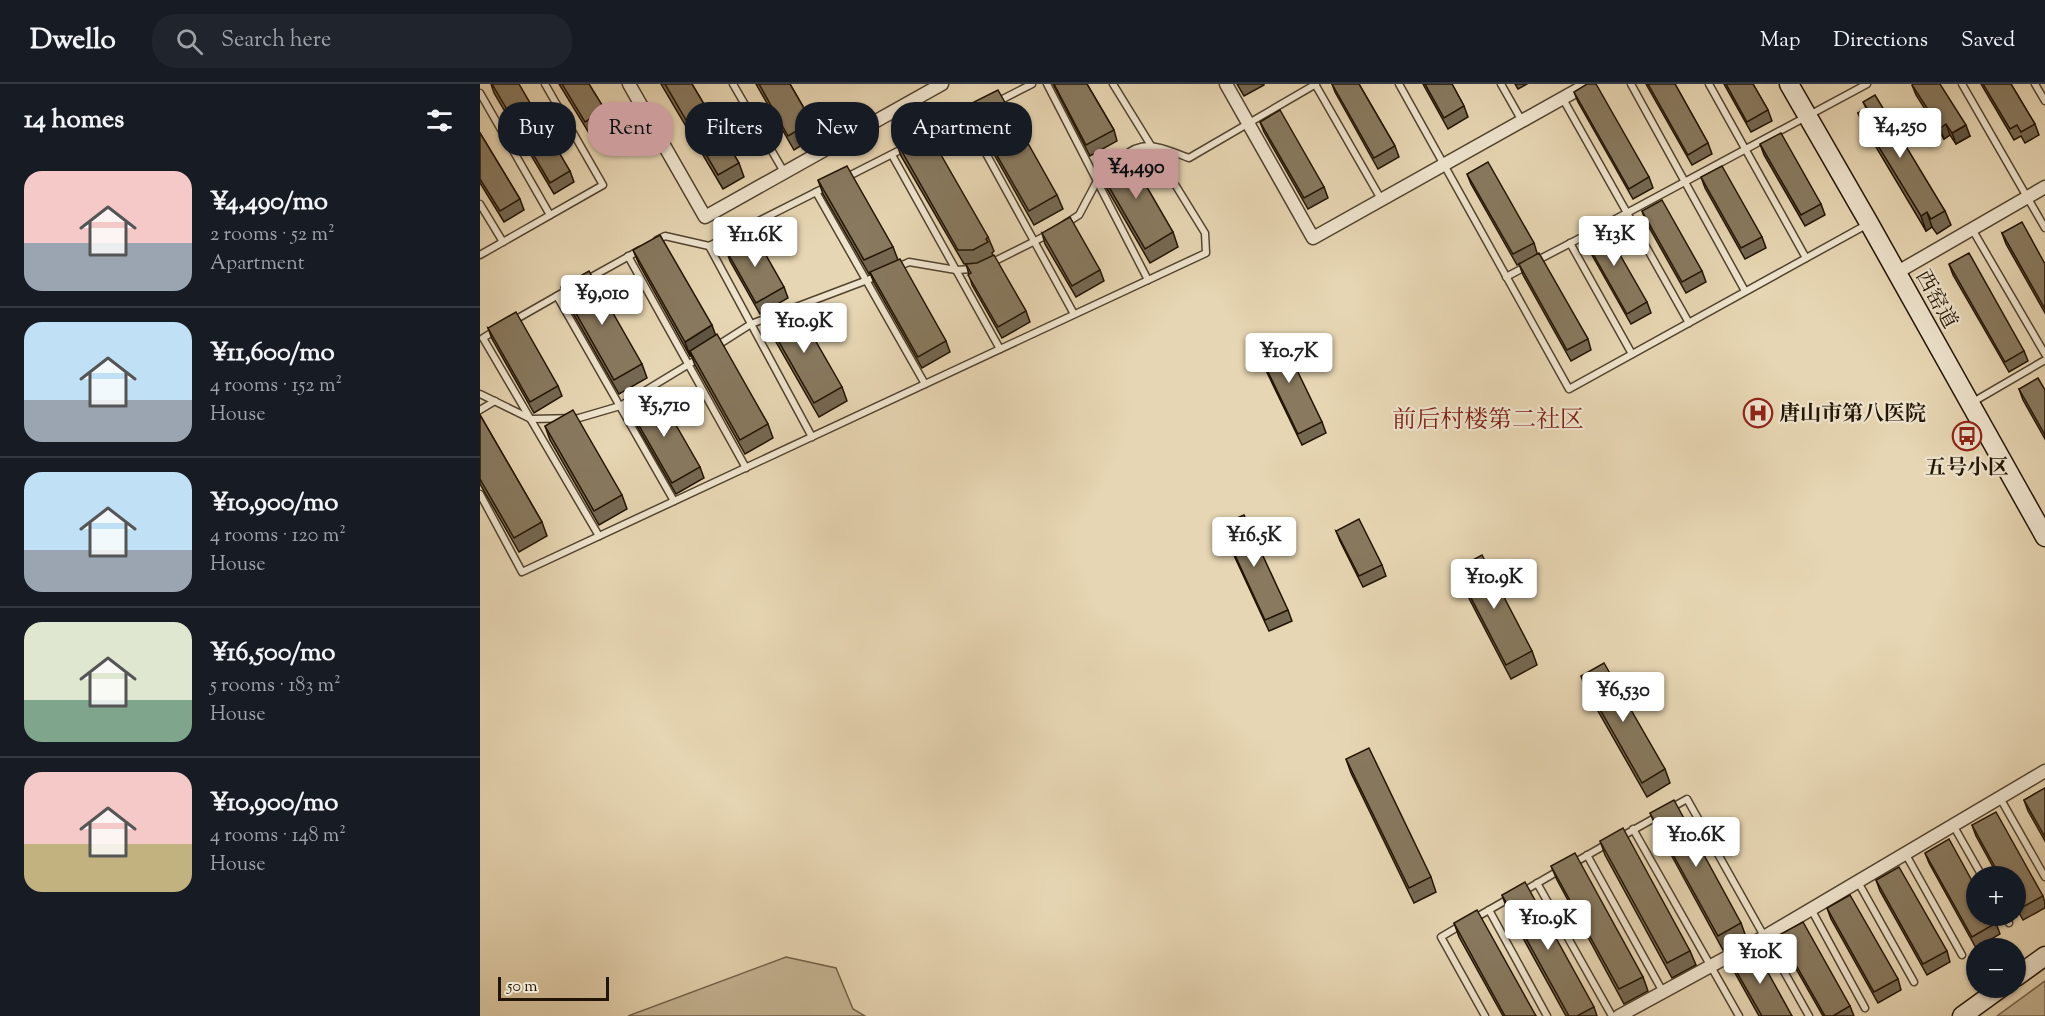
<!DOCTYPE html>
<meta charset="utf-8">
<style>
body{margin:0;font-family:"Sorts Mill Goudy","Noto Serif SC",serif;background:#20242c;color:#f1f3f6;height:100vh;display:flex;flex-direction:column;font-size:22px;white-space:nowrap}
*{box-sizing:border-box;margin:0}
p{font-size:20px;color:#9ea1a6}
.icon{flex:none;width:33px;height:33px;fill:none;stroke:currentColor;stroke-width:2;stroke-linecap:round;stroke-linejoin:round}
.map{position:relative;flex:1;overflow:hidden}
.panel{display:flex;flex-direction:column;background:#171b24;width:480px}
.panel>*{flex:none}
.hud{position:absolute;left:18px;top:18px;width:570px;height:54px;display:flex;gap:12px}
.fabs{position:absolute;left:1486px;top:782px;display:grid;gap:12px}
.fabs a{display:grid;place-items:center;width:60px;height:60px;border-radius:50%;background:#171b24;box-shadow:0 2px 4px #0004;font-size:30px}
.scale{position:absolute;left:18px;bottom:15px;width:111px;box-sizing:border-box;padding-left:6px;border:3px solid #221403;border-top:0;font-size:16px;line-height:21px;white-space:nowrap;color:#221403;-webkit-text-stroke:4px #efe4ce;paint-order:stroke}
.price{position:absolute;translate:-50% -51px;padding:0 14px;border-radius:6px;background:#fff;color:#222;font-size:20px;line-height:39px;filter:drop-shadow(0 2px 3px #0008)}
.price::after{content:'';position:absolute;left:50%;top:36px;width:18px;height:14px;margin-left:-9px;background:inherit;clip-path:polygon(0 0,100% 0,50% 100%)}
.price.current{background:#c59692;color:#111}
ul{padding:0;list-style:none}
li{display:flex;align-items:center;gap:18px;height:150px;padding:0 24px}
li+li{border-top:2px solid #363941}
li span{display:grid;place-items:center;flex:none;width:168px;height:120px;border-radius:18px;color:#555}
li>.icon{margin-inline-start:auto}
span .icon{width:72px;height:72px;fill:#fffc;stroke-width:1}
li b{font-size:26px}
h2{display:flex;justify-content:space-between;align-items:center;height:72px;padding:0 24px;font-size:26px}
.tag{padding:0 21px;border-radius:24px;background:#171b24;box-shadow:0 2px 4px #0004;font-size:21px;line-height:54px}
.tag.current{background:#c59692;color:#111}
header{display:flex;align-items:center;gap:36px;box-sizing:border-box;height:84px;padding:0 30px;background:#171b24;border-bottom:2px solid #363941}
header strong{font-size:28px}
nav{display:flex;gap:33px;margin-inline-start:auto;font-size:21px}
.search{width:420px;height:54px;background:#20242c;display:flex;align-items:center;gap:15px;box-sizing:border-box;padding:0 21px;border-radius:24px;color:#9ea1a6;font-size:22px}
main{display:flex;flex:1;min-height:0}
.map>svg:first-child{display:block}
</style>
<header>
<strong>Dwello</strong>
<div class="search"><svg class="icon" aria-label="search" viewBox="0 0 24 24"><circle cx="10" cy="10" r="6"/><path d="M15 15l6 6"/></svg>Search here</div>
<nav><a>Map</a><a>Directions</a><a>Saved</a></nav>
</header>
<main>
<section class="panel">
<h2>14 homes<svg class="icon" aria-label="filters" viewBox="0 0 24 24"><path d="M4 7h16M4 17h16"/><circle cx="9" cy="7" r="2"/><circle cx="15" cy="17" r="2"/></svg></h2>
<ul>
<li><span style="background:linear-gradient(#f6c9c9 60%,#9aa5b1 0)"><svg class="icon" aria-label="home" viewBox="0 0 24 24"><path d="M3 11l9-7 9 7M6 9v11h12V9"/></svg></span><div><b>¥4,490/mo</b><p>2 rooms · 52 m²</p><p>Apartment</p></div></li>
<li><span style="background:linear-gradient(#bfe0f5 65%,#9aa5b1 0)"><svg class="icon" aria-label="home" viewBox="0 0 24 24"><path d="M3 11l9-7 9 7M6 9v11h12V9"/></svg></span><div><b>¥11,600/mo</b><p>4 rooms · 152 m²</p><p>House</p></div></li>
<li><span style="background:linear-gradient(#bfe0f5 65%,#9aa5b1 0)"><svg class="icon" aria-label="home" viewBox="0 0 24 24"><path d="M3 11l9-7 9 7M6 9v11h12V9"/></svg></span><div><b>¥10,900/mo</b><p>4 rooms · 120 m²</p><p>House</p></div></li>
<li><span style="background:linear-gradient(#dfe7d0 65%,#7fa58c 0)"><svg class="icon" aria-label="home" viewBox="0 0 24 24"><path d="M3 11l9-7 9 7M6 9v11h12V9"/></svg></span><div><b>¥16,500/mo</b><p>5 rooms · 183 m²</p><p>House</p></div></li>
<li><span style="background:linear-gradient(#f6c9c9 60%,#c2b280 0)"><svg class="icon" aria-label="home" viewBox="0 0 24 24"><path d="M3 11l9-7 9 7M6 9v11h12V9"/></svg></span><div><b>¥10,900/mo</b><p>4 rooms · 148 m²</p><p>House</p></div></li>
</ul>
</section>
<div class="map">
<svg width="1565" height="932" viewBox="0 0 1565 932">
<rect width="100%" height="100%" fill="#e7d6b3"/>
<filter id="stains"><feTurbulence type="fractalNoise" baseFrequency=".00333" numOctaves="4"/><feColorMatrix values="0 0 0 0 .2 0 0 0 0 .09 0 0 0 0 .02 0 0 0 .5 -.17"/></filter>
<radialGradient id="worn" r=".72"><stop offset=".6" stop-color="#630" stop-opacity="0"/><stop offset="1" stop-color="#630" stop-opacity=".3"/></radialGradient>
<!-- green -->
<g fill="#c6b595" stroke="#74644c" stroke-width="1.5">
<polygon points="306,873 356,884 373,925 385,932 148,932"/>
<polygon points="1565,897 1565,932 1517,932"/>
</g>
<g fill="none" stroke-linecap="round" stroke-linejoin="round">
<!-- lane casing -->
<g stroke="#53442f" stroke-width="9">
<g id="lane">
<polyline points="253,0 304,88"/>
<polyline points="567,0 668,196"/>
<polyline points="835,0 901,115"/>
<polyline points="919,0 1089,305 1386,141"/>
<polyline points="1021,0 1042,37"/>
<polyline points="1151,0 1265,207"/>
<polyline points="1229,0 1326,174"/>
<polyline points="1482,0 1565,144"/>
<polyline points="1555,0 1565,17"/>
<polyline points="0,9 70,131"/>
<polyline points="1083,15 1209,239"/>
<polyline points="515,19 552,0"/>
<polyline points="486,33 594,230"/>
<polyline points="443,55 498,27"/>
<polyline points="412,71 520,265"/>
<path d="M643,73C665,53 684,65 709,74L836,0"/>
<polyline points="365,94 426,63"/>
<polyline points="336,108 445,300"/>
<polyline points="0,120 23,158"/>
<polyline points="585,140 599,131 617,97 626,88"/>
<polyline points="1117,145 1387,0"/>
<polyline points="1492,145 1565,270"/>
<polyline points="177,156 185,152 229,162 348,102"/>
<polyline points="1090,159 1152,270"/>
<polyline points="229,162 332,353"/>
<polyline points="0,171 123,101 65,0"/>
<polyline points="148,172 266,384"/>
<polyline points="1056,177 1108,150"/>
<polyline points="511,179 569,150"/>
<polyline points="418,183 429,178 476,186 493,185"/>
<polyline points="1026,193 1047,182"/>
<polyline points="106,196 160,166"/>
<polyline points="77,212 194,417"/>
<polyline points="33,237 89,205"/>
<polyline points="16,246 3,254 119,452"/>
<polyline points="235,263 271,240 398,192"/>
<polyline points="0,310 51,335 99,334 140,322 219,274"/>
<polyline points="1493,318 1565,276"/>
<polyline points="0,326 15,317"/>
<polyline points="0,410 42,488 726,169 725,149 633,0"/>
<polyline points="1520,714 1565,793"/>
<polyline points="1191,724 1207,715 1329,932"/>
<polyline points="1473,741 1502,792"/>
<polyline points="1153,745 1259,932"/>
<polyline points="1139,754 1180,731"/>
<polyline points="1425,769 1482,871"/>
<polyline points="1107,771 1183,908"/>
<polyline points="1092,780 1127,760"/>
<polyline points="1378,798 1434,898"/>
<polyline points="1057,799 1132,932"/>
<polyline points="1042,808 1080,786"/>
<polyline points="1331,825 1385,924"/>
<polyline points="1009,826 1067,932"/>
<polyline points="1524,831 1529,839"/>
<polyline points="995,834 1030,814"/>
<polyline points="983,840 961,853 1005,932"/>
</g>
</g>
<!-- street casing -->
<g stroke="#53442f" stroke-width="15">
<g id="street">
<polyline points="149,0 225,133 462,0"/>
<polyline points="746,0 833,154 1108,0"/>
<polyline points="1416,189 1565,103"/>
<polyline points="1139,932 1284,853 1565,687"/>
</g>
</g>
<!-- secondary casing -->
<g stroke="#221403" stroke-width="21">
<g id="secondary">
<polyline points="1309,0 1389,139 1565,453"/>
<polyline points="1536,893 1565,872"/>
<polyline points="1482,932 1522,903"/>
</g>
</g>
<!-- lane -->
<use href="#lane" stroke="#efe4ce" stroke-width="6"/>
<!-- street -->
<use href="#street" stroke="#efe4ce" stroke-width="12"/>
<!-- secondary -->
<use href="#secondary" stroke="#efe4ce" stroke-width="18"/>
</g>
<!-- wall -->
<g fill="#756852" stroke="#221403" stroke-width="1.5">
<polygon points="11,0 90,87 94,98 74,110 14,9"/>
<polygon points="79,0 109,0 125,26 129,37 109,49"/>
<polygon points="181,0 212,0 259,79 264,93 243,105"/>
<polygon points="276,0 310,0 332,38 337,52 314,66"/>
<polygon points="573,0 607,0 634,46 637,57 610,72"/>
<polygon points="757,0 784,0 784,1 764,12"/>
<polygon points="852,0 879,0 915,62 919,73 898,85 855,8"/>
<polygon points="943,0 972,0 984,22 988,33 968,45"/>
<polygon points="1035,0 1047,0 1038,5"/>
<polygon points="1166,0 1195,0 1228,59 1232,70 1212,81"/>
<polygon points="1244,0 1273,0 1288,26 1292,37 1271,48"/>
<polygon points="1501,0 1531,0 1555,40 1559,51 1545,59 1541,52 1534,56"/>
<polygon points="1432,1 1490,52 1476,60 1470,51 1464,55 1436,11"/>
<polygon points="1094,8 1169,93 1173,104 1153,115 1098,18"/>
<polygon points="1383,18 1465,127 1471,141 1457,150 1452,143 1446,147 1384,43 1378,29 1386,24"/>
<polygon points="488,21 577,111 583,125 554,141 494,35"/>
<polygon points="780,38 844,103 848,114 828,125 784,48"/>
<polygon points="0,49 40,115 44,126 24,138 0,99"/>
<polygon points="416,57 508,153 514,167 512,169 513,172 546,227 550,238 522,254 492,201 486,180 484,180 421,72"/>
<polygon points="1280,60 1341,120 1345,131 1325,142 1284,71"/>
<polygon points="618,84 693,148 698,163 670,179 623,98"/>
<polygon points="987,90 1054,159 1057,169 1108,255 1111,266 1091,277 1043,191 1039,180 1040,179 1037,181 991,100"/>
<polygon points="1221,93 1282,153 1286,164 1265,175 1225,104"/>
<polygon points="338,96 413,163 418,176 466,257 470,268 442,284 394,199 390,189 389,190 343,110"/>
<polygon points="1162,127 1222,187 1226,198 1206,209 1166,138"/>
<polygon points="1100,147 1167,218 1171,229 1151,240 1104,157"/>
<polygon points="562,149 620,186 624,197 596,213 565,160"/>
<polygon points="1522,149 1565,180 1565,229 1526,160"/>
<polygon points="153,166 235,251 288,340 293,354 265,370 215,281 211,271 210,272 159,180"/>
<polygon points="246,166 304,203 308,214 280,230 250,177"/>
<polygon points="1469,180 1544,267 1548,277 1529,288 1473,191"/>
<polygon points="81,203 162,280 167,294 139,310 86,217"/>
<polygon points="287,237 362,303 367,317 339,333 292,251"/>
<polygon points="8,244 78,302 82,312 54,329 12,255"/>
<polygon points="776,263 842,338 846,349 822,361 780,274"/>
<polygon points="1539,305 1565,306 1565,355 1543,316"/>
<polygon points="149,324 220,383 224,394 196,410 153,335"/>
<polygon points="0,331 62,438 67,452 39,468 0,400"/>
<polygon points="65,342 142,411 147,425 119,441 70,356"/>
<polygon points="741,441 808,526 812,537 789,547 745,452"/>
<polygon points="856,447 902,481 906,492 883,503 860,457"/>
<polygon points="976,485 1052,567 1057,581 1031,595 981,499"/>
<polygon points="1101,592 1185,685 1190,699 1167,713 1106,606"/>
<polygon points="866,675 951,793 956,808 934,819 871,689"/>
<polygon points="1565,704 1565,757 1548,727 1544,716"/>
<polygon points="1170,729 1261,839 1266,853 1243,866 1176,743"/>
<polygon points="1492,741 1563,812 1565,819 1565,824 1543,836 1536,823 1536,792 1518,792 1496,752"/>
<polygon points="1120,757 1210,867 1216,881 1192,894 1125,771"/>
<polygon points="1445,769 1516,839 1520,850 1496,864 1449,779"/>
<polygon points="1071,782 1163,893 1168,907 1144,920 1077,796"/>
<polygon points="1396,796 1467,867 1470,878 1447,891 1400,807"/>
<polygon points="1022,811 1114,923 1117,932 1086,932 1027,825"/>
<polygon points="1347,824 1418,895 1421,906 1398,919 1351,835"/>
<polygon points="974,839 1056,932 1023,932 979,853"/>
<polygon points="1299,851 1370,922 1374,932 1343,932 1303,862"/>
<polygon points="1251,878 1312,932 1279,932 1255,889"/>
</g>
<!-- shaded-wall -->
<g fill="#5f5542" stroke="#221403" stroke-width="1.5">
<polygon points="1466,40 1470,51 1464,55 1460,44"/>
<polygon points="1486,41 1490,52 1476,60 1472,49"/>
<polygon points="1447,128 1452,143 1446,147 1441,132"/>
<polygon points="232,241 237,255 210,267 211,271 210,272 205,258"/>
</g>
<!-- building -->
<g fill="#88795f" stroke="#221403" stroke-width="1.5">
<polygon points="12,0 39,0 90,87 70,99"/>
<polygon points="82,0 109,0 125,26 105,38"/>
<polygon points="185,0 212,0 259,79 238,91"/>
<polygon points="279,0 310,0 332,38 308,52"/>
<polygon points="574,0 607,0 634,46 606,61"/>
<polygon points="852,0 879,0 915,62 894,74"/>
<polygon points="945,0 972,0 984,22 964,34"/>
<polygon points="1107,0 1116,0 1169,93 1149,105 1094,8"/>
<polygon points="1168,0 1195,0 1228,59 1208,71"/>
<polygon points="1246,0 1273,0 1288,26 1267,38"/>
<polygon points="1433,0 1460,0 1486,41 1472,49 1466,40 1460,44 1432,1"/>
<polygon points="1503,0 1531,0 1555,40 1541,48 1537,41 1530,45"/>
<polygon points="518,6 577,111 549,127 488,21"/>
<polygon points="1395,11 1465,127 1451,135 1447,128 1441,132 1378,29 1387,24 1383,18"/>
<polygon points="800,26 844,103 824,114 780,38"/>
<polygon points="445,43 508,153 506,155 508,158 493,166 478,166 416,57"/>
<polygon points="0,49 40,115 20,127 0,95"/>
<polygon points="1301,49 1341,120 1321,131 1280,60"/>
<polygon points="646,67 693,148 665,165 618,84"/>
<polygon points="1008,78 1054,159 1033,170 987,90"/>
<polygon points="367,82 413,163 384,176 338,96"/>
<polygon points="1242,82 1282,153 1261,164 1221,93"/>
<polygon points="1182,116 1222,187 1202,198 1162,127"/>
<polygon points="590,133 620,186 592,202 562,149"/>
<polygon points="1120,136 1167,218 1147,230 1100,147"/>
<polygon points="1542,138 1565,180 1565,225 1522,149"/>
<polygon points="274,150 304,203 276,219 246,166"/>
<polygon points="180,151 232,241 205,258 153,166"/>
<polygon points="1059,169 1108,255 1087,266 1039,180"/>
<polygon points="1489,169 1544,267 1525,278 1469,180"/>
<polygon points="514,171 546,227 518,243 488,191 491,189 486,180 497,179"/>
<polygon points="420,175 466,257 438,273 390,188"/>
<polygon points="109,187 162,280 134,296 81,203"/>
<polygon points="315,221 362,303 334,319 287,237"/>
<polygon points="36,228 78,302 50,318 8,244"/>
<polygon points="237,250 288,340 260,356 210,267"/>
<polygon points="800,251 842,338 818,350 776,263"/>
<polygon points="1558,294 1565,306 1565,351 1539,305"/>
<polygon points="177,308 220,383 192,399 149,324"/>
<polygon points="93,326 142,411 114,427 65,342"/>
<polygon points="0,331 62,438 34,454 0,395"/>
<polygon points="764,431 808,526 785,536 741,441"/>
<polygon points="879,435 902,481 879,492 856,447"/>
<polygon points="1002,471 1052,567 1026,581 976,485"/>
<polygon points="1124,579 1185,685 1162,699 1101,592"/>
<polygon points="889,664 951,793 929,804 866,675"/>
<polygon points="1565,704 1565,753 1544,716"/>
<polygon points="1194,716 1261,839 1238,852 1170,729"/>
<polygon points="1516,728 1563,812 1539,825 1536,820 1536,792 1520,792 1492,741"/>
<polygon points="1143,744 1210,867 1187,879 1120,757"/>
<polygon points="1469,755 1497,806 1497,831 1511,831 1516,839 1492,853 1445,769"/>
<polygon points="1095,769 1163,893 1139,905 1071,782"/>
<polygon points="1419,783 1467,867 1443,880 1396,796"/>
<polygon points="1045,798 1114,923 1097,932 1089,932 1022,811"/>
<polygon points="1370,811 1418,895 1394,908 1347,824"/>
<polygon points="997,826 1056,932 1025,932 974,839"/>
<polygon points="1323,838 1370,922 1353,932 1345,932 1299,851"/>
<polygon points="1275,865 1312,932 1282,932 1251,878"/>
</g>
<!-- icons -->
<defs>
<g id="hospital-ring" transform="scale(1.5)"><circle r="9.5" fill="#efe4ce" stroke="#8f2418" stroke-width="1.5"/><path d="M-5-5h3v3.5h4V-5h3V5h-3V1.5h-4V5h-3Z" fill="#8f2418"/></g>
<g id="bus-ring" transform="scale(1.5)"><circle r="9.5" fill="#efe4ce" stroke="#8f2418" stroke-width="1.5"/><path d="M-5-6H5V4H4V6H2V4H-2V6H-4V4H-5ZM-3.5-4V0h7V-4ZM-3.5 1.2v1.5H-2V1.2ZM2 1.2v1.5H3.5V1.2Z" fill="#8f2418"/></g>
</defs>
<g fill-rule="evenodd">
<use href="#hospital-ring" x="1278" y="329"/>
<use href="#bus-ring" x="1487" y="352"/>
</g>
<g text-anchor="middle" stroke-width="4.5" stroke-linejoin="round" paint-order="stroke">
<!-- street labels -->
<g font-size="21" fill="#221403" stroke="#efe4ce">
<text transform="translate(1457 215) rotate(61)" y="7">西窑道</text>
</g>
<!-- poi labels -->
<g font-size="21" font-weight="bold" fill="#221403" stroke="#efe4ce" text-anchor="start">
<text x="1299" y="336">唐山市第八医院</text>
<text x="1487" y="390" text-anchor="middle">五号小区</text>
</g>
<!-- quarter labels -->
<g font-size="24" fill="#7a1f14" stroke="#efe4ce">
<text x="1008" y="343">前后村楼第二社区</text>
</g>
</g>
<rect width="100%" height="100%" filter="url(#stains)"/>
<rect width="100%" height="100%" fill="url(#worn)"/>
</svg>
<div class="fabs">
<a>+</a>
<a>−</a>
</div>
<div class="scale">50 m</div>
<b class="price" style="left:1420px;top:75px">¥4,250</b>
<b class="price current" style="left:656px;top:116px">¥4,490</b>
<b class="price" style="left:1134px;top:183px">¥13K</b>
<b class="price" style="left:275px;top:184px">¥11.6K</b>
<b class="price" style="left:122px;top:242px">¥9,010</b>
<b class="price" style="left:324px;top:270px">¥10.9K</b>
<b class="price" style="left:809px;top:300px">¥10.7K</b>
<b class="price" style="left:184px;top:354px">¥5,710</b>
<b class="price" style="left:774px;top:484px">¥16.5K</b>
<b class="price" style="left:1014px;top:526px">¥10.9K</b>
<b class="price" style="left:1143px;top:639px">¥6,530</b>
<b class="price" style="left:1216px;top:784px">¥10.6K</b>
<b class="price" style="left:1068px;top:867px">¥10.9K</b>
<b class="price" style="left:1280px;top:901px">¥10K</b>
<div class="hud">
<a class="tag">Buy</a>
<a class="tag current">Rent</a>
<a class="tag">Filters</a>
<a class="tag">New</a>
<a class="tag">Apartment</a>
</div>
</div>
</main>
